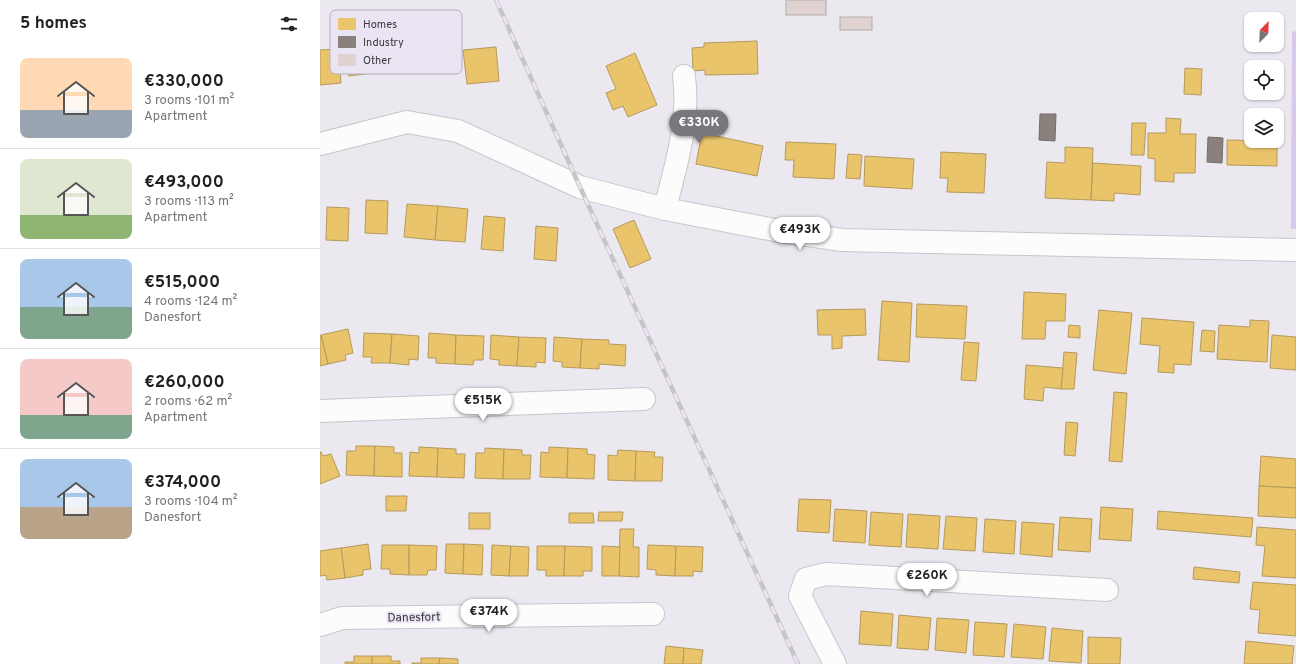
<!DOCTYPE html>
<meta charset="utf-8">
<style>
body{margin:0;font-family:Overpass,sans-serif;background:#f6f6f6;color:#202124;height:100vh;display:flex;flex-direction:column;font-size:15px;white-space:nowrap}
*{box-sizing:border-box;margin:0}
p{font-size:13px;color:#757577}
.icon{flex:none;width:22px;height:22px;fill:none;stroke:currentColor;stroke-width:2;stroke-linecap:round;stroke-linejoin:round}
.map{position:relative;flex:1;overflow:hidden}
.sheet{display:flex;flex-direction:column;background:#fff;width:320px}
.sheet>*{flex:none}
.needle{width:26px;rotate:23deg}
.tools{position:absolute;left:924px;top:12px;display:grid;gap:8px}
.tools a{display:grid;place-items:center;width:40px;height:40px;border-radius:8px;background:#fff;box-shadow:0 1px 3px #0004;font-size:20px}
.price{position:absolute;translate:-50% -34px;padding:0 9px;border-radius:14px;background:#fff;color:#222;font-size:13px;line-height:26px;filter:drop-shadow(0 1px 2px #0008)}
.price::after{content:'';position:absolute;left:50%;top:24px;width:12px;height:9px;margin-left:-6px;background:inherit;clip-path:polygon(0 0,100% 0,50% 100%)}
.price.selected{background:#79767c;color:#fff}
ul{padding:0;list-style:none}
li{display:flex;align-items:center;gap:12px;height:100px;padding:0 20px}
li+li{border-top:1px solid #e0e0e0}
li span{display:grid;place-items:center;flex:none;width:112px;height:80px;border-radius:8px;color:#555}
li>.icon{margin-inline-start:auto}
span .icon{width:48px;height:48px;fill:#fffc;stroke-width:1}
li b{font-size:17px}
h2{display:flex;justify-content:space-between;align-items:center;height:48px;padding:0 20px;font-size:17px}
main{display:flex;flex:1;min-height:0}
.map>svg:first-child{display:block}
</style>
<main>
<section class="sheet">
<h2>5 homes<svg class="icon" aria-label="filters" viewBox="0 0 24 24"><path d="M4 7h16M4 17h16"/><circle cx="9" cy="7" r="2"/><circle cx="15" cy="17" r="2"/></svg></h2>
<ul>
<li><span style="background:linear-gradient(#ffd9b3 65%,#9aa5b1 0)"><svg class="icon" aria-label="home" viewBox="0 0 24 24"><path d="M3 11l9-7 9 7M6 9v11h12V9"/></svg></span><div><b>€330,000</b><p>3 rooms · 101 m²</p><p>Apartment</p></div></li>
<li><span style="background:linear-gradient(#dfe7d0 70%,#8fb573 0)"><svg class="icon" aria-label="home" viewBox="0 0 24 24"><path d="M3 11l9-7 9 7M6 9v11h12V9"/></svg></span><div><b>€493,000</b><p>3 rooms · 113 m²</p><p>Apartment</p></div></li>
<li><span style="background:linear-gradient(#a9c7e8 60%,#7fa58c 0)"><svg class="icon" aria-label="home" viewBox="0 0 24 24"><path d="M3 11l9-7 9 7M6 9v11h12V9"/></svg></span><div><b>€515,000</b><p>4 rooms · 124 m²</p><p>Danesfort</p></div></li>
<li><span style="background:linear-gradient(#f6c9c9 70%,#7fa58c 0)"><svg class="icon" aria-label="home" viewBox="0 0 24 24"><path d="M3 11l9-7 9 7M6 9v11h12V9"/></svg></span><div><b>€260,000</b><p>2 rooms · 62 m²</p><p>Apartment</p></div></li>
<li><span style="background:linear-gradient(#a9c7e8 60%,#b9a48a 0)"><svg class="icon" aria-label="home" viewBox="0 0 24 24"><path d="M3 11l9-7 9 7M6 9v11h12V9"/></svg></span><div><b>€374,000</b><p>3 rooms · 104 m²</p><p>Danesfort</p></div></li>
</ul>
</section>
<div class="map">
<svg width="976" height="664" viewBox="0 0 976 664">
<rect width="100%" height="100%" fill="#ebe8f0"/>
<!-- green -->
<polygon fill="#d7c9ec" points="976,31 976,229 971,229 972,32"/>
<!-- homes -->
<g fill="#e9c46a" stroke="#b59a5d">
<polygon points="58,37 61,72 29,76 26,40"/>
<polygon points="437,41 438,74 385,75 385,70 373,71 372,48 384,47 384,43"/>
<polygon points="176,47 179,81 147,84 143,50"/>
<polygon points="18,49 21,83 0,85 0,50"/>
<polygon points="315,53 337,105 308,117 303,106 293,110 286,93 296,89 286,66"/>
<polygon points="865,68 882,69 881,95 864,94"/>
<polygon points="846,118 861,119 860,134 876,134 875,173 854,173 854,182 835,181 835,159 828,158 828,133 846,133"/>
<polygon points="812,123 826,123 824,155 811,155"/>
<polygon points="382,133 443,146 437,176 376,164"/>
<polygon points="907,140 957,141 957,166 907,165"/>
<polygon points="466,142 516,144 514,179 473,177 474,160 465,160"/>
<polygon points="745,147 773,148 771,200 725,198 727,162 745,163"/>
<polygon points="621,152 666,154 664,193 627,192 628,178 620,178"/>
<polygon points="528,154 542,155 540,179 526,178"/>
<polygon points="545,156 594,159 592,189 544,186"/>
<polygon points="773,163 821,166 820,195 794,193 794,201 771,200"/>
<polygon points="46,200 68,201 67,234 45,233"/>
<polygon points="87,204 118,206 115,240 84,237"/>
<polygon points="118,206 148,209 145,242 115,240"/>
<polygon points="7,207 29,208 28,241 6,240"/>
<polygon points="164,216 185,218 183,251 161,249"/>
<polygon points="314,220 331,259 310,268 293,229"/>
<polygon points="216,226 238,228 236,261 214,259"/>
<polygon points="704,292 746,294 745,321 726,321 725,339 702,339"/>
<polygon points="562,301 592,303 589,362 558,360"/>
<polygon points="597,304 647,306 645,339 596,337"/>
<polygon points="545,309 546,335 522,336 522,348 512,349 512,335 498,335 497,310"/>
<polygon points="779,310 812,313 806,374 773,370"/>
<polygon points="822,318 874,322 871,365 854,364 854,373 838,372 840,346 820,344"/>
<polygon points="930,320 949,321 947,362 897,359 899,325 930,327"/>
<polygon points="749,325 760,326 760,338 748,337"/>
<polygon points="28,329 33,353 25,355 26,360 8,364 1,335"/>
<polygon points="882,330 895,331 894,352 880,351"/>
<polygon points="44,333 72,334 70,363 51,363 52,357 43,357"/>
<polygon points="109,333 136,335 135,364 116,363 116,358 108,358"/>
<polygon points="72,334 99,336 98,360 89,359 89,365 70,363"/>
<polygon points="1,335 8,364 0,366 0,336"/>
<polygon points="136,335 164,336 163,360 154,360 153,365 135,364"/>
<polygon points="171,335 199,337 197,366 179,365 179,360 170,359"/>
<polygon points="952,335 976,337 976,370 950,368"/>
<polygon points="199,337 226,338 225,363 216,362 216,367 197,366"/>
<polygon points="234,337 262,339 260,368 242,367 242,362 233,361"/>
<polygon points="262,339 289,340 289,344 306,345 305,366 279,364 279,369 260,368"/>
<polygon points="644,342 659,343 656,381 641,380"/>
<polygon points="744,352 757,353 754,389 741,389"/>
<polygon points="706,365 743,368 741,389 724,387 723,401 704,399"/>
<polygon points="794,392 807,393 802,462 789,461"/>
<polygon points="746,422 758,423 755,456 744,455"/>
<polygon points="36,446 55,446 54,476 26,475 27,451 36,451"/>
<polygon points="55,446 74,447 74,453 82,453 82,477 54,476"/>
<polygon points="99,447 118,448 117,477 89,476 90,452 99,453"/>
<polygon points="229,447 248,448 247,478 220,477 221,452 229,453"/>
<polygon points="118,448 136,449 136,454 145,454 144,478 117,477"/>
<polygon points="165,448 184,449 183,479 155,478 156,453 165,453"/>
<polygon points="248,448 267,449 267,454 275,455 274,479 247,478"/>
<polygon points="184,449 202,450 202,455 211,455 210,479 183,479"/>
<polygon points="298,450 316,451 315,481 288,480 288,455 297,456"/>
<polygon points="316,451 335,452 334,457 343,457 342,481 315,481"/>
<polygon points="0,452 1,452 3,456 11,454 20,476 0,484"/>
<polygon points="941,456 976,459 976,488 939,486"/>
<polygon points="939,486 976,488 976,518 938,516"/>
<polygon points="66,496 87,496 86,511 66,511"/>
<polygon points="479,499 511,500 509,533 477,531"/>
<polygon points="781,507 813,509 811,541 779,539"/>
<polygon points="515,509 547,511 545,543 513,541"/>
<polygon points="838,511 933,518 931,537 837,529"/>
<polygon points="279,512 303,512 302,521 278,521"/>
<polygon points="551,512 583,514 581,547 549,545"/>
<rect x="149" y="513" width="21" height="16"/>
<polygon points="249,513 273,513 274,523 249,523"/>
<polygon points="588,514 620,516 618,549 586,547"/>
<polygon points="626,516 657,518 655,551 623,549"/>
<polygon points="740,517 772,519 770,552 738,550"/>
<polygon points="665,519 696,521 694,554 663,552"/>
<polygon points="702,522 734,524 732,557 700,554"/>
<polygon points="937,527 976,530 976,578 942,576 945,546 936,545"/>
<polygon points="300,529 314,529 313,547 319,547 319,577 299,576"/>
<polygon points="48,544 51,569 43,570 43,575 25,578 21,548"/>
<polygon points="126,544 144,544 143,574 125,573"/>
<polygon points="144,544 163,545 162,575 143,574"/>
<polygon points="62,545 89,545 89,575 70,574 70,569 61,569"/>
<polygon points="89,545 117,546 116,570 108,570 107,575 89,575"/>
<polygon points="172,545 191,546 189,576 171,575"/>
<polygon points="328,545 356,546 355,576 336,575 336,570 327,569"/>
<polygon points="191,546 209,547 208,576 189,576"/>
<polygon points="217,546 245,546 244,576 226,576 226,570 217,570"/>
<polygon points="245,546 272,547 272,571 263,571 263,576 244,576"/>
<polygon points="282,546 300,547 299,576 282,576"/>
<polygon points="356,546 383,547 382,572 373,571 373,576 355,576"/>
<polygon points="21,548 25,578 7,580 6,575 0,576 0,551"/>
<polygon points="874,567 920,572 919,583 873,579"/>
<polygon points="933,582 976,585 976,636 938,633 940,610 930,609"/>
<polygon points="541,611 573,614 571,646 539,644"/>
<polygon points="579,615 611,618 608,650 577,648"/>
<polygon points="617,618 649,620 646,653 615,650"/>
<polygon points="655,622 687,624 684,657 653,655"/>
<polygon points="694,624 726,627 723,659 691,657"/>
<polygon points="732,628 763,631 761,663 729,661"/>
<polygon points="768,637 801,638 800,664 768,664"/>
<polygon points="926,641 974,646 972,664 924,664"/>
<polygon points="346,646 364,648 363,664 344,664"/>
<polygon points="364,648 383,650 381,664 363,664"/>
<polygon points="34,656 52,656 52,664 25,664 25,662 34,662"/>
<polygon points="52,656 71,656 71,661 80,661 80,664 52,664"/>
<polygon points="101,658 120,658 119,664 92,664 92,663 101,663"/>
<polygon points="120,658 138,659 138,664 119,664"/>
</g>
<!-- industry -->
<g fill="#8a817c" stroke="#726b69">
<polygon points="720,114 736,114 735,141 719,140"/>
<polygon points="888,137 903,138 902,163 887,162"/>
</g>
<!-- building -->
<g fill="#e1d2d2" stroke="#b1adb0">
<rect x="466" y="0" width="40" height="15"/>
<rect x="520" y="17" width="32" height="13"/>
</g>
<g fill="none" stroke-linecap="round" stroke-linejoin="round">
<!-- minor casing -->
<g stroke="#c8c6cb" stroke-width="24">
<g id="minor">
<polyline points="0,144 87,122 138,131 260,187 345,209 460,231 522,240 976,250"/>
<path d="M345,209C356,163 370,123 364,76"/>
<polyline points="0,411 324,399"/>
<polyline points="0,625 22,618 333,614"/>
<polyline points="515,664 480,596 486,579 506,574 787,590"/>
</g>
</g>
<!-- minor -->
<use href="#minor" stroke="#fcfcfd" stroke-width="22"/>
<!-- rail casing -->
<g stroke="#c6c4c6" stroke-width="4.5">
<polyline id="rail" points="176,0 260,187 478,664"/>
</g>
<!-- rail -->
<use href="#rail" stroke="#eae4f3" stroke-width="3" stroke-dasharray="9" stroke-linecap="butt"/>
</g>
<g text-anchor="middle" stroke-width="4" stroke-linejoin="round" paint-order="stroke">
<!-- street labels -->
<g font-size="12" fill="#3b383e" stroke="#eae4f3">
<text transform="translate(94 617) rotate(-1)" y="4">Danesfort</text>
</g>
</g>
<!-- legend -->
<rect x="10" y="10" width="132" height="64" rx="6" fill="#eae4f3" stroke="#b6b0bd" stroke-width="1"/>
<rect x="18" y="18" width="18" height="12" fill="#e9c46a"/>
<rect x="18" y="36" width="18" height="12" fill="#8a817c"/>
<rect x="18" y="54" width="18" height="12" fill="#e1d2d2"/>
<g font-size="11" fill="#3b383e">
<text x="43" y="28">Homes</text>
<text x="43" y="46">Industry</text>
<text x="43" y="64">Other</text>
</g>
</svg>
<div class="tools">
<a><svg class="needle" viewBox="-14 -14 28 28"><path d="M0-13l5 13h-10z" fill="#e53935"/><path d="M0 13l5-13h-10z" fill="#757577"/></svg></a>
<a><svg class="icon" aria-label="locate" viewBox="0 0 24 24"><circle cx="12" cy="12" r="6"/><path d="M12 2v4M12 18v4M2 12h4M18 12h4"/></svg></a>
<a><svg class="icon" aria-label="layers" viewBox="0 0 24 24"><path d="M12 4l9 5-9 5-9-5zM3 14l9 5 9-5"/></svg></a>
</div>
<b class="price selected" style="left:379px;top:144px">€330K</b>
<b class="price" style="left:480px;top:251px">€493K</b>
<b class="price" style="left:163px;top:422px">€515K</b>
<b class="price" style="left:607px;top:597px">€260K</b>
<b class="price" style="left:169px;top:633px">€374K</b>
</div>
</main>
